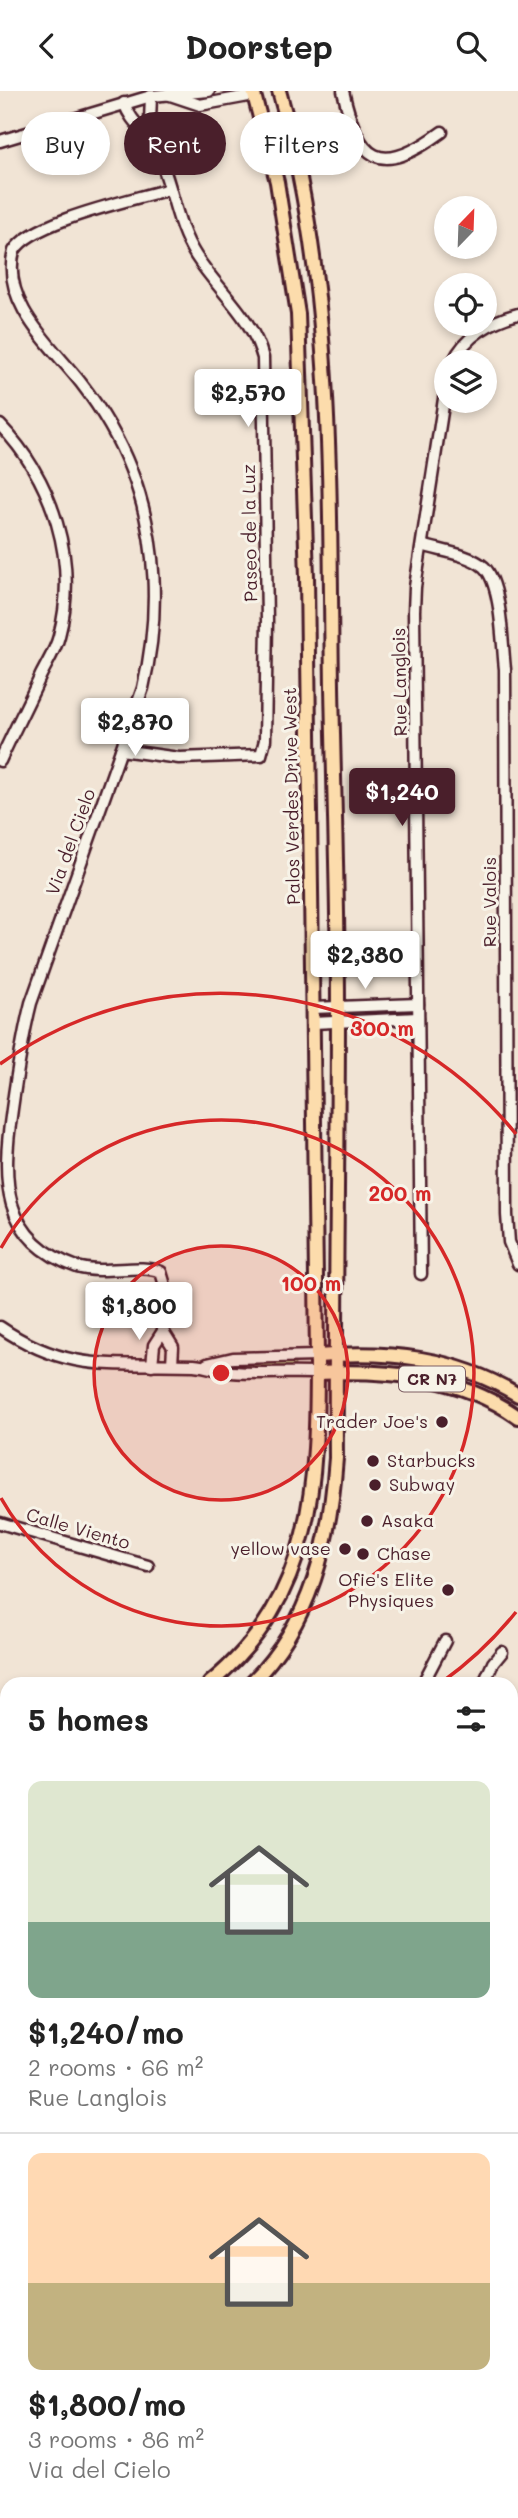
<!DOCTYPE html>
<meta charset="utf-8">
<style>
body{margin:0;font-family:Mali,sans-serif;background:#f6f6f6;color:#222;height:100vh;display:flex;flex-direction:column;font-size:26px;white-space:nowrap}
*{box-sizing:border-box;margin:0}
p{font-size:23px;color:#767676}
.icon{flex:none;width:38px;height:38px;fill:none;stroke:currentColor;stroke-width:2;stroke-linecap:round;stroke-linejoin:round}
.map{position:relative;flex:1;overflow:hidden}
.drawer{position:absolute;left:0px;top:1586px;width:518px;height:842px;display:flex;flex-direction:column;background:#fff;border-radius:21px 21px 0 0;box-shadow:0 4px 10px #0003}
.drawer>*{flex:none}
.banner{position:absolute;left:21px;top:21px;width:476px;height:63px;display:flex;gap:14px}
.needle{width:46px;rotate:23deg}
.buttons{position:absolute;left:434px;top:105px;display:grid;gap:14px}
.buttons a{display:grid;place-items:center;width:63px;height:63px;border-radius:50%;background:#fff;box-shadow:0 4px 10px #0003;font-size:35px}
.price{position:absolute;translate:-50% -60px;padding:0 16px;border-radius:7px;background:#fff;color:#222;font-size:23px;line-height:46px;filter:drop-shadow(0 2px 4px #0008)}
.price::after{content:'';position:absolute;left:50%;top:42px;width:21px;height:16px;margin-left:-10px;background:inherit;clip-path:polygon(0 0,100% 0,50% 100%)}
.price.on{background:#4a1f2b;color:#fff}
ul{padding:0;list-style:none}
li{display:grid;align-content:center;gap:14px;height:371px;padding:0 28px}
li+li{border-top:2px solid #e0e0e0}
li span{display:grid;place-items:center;height:217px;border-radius:14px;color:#555}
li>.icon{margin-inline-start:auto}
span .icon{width:126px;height:126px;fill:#fffc;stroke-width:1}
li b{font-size:30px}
h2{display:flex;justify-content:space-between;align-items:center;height:84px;padding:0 28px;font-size:30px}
.chip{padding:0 24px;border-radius:32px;background:#fff;box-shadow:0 4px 10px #0003;font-size:24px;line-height:63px}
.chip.on{background:#4a1f2b;color:#fff}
header{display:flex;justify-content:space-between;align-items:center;height:91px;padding:0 28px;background:#fff;font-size:32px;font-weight:800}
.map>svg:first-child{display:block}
</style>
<header><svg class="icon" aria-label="back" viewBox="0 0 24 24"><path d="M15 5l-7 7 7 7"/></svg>Doorstep<svg class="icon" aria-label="search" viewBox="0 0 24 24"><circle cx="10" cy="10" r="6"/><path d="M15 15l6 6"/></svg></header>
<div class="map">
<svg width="518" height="2427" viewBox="0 0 518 2427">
<rect width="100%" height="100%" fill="#f1e4d5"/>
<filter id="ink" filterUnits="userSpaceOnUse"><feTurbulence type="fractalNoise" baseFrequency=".0143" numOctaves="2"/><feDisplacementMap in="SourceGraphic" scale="14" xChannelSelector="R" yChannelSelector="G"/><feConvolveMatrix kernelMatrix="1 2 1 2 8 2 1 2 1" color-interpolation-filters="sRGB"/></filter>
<g filter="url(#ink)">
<!-- green -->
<g fill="#d5e89c" stroke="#908464" stroke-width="2">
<polygon points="295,1270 294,1276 219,1274 219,1272"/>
<polygon points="511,1679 518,1681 518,2427 418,2427 410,2420 511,2420"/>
<polygon points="7,1744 7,2173 0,2168 0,1748"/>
<polygon points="7,2263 7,2420 338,2420 346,2427 0,2427 0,2264"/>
</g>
<!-- water -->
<polygon fill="#8ccded" stroke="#72879f" stroke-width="2" points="7,2378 7,2420 191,2420 200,2427 0,2427 0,2382"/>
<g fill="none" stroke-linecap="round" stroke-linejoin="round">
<!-- minor casing -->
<g stroke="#4a1f2b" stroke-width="15">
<g id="minor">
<path d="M343,0C359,71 379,87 442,41"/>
<polyline points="167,3 200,14 254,4"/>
<polyline points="145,41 150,30 151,5"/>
<polyline points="0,50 151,5 209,0"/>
<path d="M453,271C465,245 491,230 518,223"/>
<path d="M0,334C53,389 79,470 59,545C56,558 47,572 41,584C28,613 13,641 0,670"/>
<path d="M422,454C440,460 469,463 484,476C502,493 502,554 505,578L507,1124L509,1151L518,1173"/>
<path d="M121,659L179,667L261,664L265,649L267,530L263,267C252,225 219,201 196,165C174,131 173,90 154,55C144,36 133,35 124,12"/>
<polyline points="312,917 418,913"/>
<polyline points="313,932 418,927"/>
<polyline points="421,1183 414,520 415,496 446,295"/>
<path d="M0,1236C70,1284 117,1271 194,1274C207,1275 219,1280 231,1281C259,1283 288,1281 317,1282"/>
<polyline points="163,1240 173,1256 172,1273"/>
<polyline points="207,1273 233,1267 317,1265"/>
<path d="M152,1274L154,1254L163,1240L164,1191L161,1181C140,1172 104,1184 77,1176C0,1149 2,1088 12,1018C17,982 22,947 31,912L143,597C160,525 158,449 131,379C119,348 101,318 81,292C54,257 0,212 14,160C31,130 133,109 169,98"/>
<polyline points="0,1432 148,1475"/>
<polyline points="423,1592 445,1550"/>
<polyline points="484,1592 493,1572 502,1561"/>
<polyline points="511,1638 518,1639"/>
</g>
</g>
<!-- major casing -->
<g stroke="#4a1f2b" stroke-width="18">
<g id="major">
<path d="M317,1265C388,1259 456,1266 518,1304"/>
<path d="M317,1282C387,1279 459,1284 518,1326"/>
<path d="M210,1592C315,1506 317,1390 317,1265L307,486L298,223L277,91L253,0"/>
<path d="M251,1592C312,1532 330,1450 336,1367C335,1218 338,1068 338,919C338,811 334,703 332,595C329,393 335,196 279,0"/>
<polyline points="0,1710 7,1707"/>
<polyline points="0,1741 7,1737"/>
<polyline points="0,2176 7,2181"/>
<polyline points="0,2207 7,2212"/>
<polyline points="356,2420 363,2427"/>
<polyline points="399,2420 407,2427"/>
</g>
</g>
<!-- minor -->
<use href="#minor" stroke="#f7f3e8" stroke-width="10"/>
<!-- major -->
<use href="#major" stroke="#fcdcac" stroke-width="12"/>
</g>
</g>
<!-- distance rings -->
<circle cx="221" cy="1282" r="127" fill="#d62828" fill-opacity=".12"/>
<g fill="none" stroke="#d62828" stroke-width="3.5">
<circle cx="221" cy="1282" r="127"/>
<path d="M1 1157A253 253 0 1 1 1 1407"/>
<path d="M516 1521A380 380 0 0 1 442 1591M0 973A380 380 0 0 1 516 1043"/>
</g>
<!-- markers -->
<g fill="#4a1f2b" stroke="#f7f3e8" stroke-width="2.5">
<circle cx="442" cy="1331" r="7"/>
<circle cx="373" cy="1370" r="7"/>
<circle cx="375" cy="1394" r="7"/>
<circle cx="367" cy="1430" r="7"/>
<circle cx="345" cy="1458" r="7"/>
<circle cx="363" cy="1463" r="7"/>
<circle cx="448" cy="1499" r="7"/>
</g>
<g text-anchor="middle" stroke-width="6" stroke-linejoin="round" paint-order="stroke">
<!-- shield labels -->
<rect fill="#f7f3e8" stroke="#7e5f64" stroke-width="2" x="399" y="1275.5" width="66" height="25" rx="5"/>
<g font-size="16" font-weight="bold" fill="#4a1f2b">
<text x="432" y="1294">CR N7</text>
</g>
<!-- street labels -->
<g font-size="18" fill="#4a1f2b" stroke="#f7f3e8">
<text transform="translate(250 442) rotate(-91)" y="6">Paseo de la Luz</text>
<text transform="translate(400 591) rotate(-91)" y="6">Rue Langlois</text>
<text transform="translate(292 705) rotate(-91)" y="6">Palos Verdes Drive West</text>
<text transform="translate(71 751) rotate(-70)" y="6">Via del Cielo</text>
<text transform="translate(490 811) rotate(-90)" y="6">Rue Valois</text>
<text transform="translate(78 1438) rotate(16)" y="6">Calle Viento</text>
</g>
<!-- poi labels -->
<g font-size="18" fill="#4a1f2b" stroke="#f7f3e8" text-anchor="start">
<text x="428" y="1337" text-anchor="end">Trader Joe's</text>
<text x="387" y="1376">Starbucks</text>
<text x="389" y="1400">Subway</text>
<text x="381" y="1436">Asaka</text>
<text x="331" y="1464" text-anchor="end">yellow vase</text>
<text x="377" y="1469">Chase</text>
<text x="434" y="1495" text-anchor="end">Ofie's Elite<tspan x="434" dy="21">Physiques</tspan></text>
</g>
</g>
<circle cx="221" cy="1282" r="10" fill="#d62828" stroke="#f7f3e8" stroke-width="3.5"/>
<g font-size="21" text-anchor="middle" font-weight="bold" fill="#d62828" stroke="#f7f3e8" stroke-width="6" stroke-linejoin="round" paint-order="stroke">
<text x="382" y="945">300 m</text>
<text x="400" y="1110">200 m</text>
<text x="311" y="1200">100 m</text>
</g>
</svg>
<div class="buttons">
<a><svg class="needle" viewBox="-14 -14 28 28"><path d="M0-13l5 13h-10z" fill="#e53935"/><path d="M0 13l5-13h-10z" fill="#767676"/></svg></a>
<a><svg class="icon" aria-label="locate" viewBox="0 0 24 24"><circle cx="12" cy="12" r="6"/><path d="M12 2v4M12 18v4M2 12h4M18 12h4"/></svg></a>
<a><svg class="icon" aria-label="layers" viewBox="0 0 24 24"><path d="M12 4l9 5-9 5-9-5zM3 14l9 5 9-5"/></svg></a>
</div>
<b class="price" style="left:248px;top:338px">$2,570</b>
<b class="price" style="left:135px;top:667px">$2,870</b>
<b class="price on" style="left:402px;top:737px">$1,240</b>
<b class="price" style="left:365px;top:900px">$2,380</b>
<b class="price" style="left:139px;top:1251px">$1,800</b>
<div class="banner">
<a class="chip">Buy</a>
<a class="chip on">Rent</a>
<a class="chip">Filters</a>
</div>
<section class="drawer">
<h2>5 homes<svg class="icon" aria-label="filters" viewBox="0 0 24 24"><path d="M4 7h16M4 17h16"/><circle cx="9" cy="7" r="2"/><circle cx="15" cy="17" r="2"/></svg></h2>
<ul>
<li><span style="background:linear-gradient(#dfe7d0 65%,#7fa58c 0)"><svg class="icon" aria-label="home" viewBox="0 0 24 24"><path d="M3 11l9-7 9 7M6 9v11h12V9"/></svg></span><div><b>$1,240/mo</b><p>2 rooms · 66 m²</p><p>Rue Langlois</p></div></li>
<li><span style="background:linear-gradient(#ffd9b3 60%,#c2b280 0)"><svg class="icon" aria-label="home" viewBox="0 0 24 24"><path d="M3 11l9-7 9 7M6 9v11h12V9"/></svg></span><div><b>$1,800/mo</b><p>3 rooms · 86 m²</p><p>Via del Cielo</p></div></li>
</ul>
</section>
</div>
